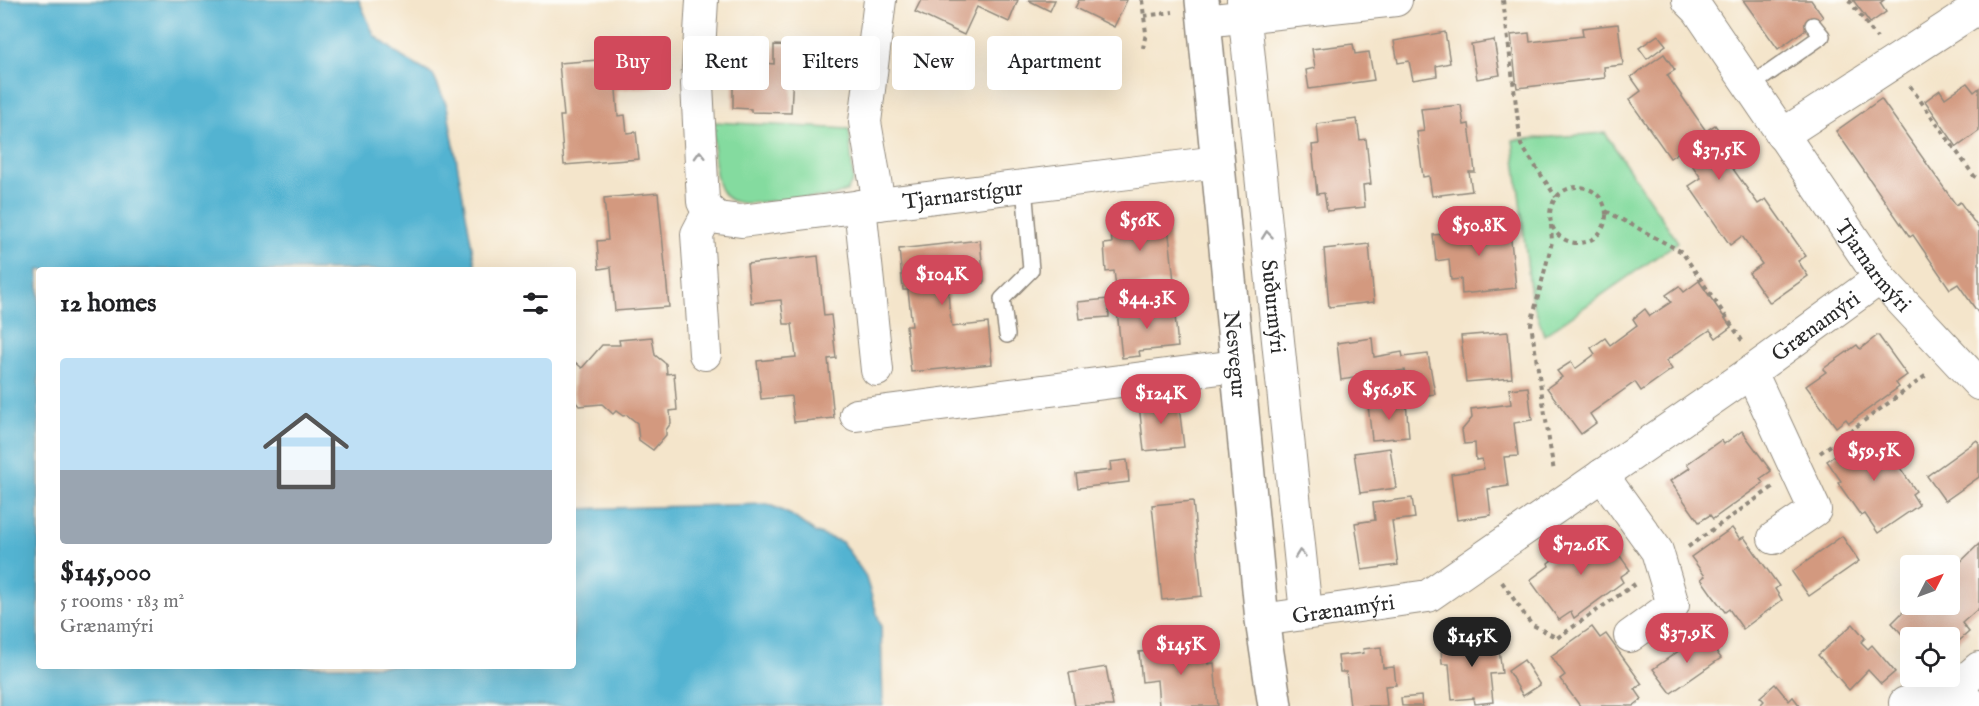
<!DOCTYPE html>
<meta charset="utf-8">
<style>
body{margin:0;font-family:"IM FELL English",serif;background:#f6f6f6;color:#202124;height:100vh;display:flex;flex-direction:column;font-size:22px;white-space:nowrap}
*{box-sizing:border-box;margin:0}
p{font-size:20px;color:#757577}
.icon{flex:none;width:33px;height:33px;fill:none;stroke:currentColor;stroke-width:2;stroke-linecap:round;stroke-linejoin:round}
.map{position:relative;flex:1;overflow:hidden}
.side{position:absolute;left:36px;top:267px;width:540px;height:402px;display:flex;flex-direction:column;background:#fff;border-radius:6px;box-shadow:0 6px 24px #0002}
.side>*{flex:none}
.guide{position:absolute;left:594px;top:36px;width:570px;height:54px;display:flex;gap:12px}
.needle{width:39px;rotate:48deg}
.controls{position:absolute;left:1900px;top:555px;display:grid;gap:12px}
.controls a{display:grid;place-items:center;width:60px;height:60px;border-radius:6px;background:#fff;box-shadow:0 6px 24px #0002;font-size:30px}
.price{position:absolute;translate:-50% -51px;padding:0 14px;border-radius:21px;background:#d1495b;color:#fff;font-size:20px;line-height:39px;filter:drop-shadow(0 2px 3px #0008)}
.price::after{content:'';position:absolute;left:50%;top:36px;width:18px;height:14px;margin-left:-9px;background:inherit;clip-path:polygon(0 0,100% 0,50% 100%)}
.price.current{background:#222;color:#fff}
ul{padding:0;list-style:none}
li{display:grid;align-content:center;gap:12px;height:318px;padding:0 24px}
li span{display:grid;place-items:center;height:186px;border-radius:6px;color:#555}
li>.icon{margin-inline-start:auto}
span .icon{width:108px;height:108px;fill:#fffc;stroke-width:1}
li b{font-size:26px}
h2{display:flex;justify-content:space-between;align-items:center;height:72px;padding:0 24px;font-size:26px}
.pill{padding:0 21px;border-radius:6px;background:#fff;box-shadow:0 6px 24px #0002;font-size:21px;line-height:54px}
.pill.current{background:#d1495b;color:#fff}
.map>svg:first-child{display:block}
</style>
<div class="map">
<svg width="1979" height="706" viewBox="0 0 1979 706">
<rect width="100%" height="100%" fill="#fdfcf7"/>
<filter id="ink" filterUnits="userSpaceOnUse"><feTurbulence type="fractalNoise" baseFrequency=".0167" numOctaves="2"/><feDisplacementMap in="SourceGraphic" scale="12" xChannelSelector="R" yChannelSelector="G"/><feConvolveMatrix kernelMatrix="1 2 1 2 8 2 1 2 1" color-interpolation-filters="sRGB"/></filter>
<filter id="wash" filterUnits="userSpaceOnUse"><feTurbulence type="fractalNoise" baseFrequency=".008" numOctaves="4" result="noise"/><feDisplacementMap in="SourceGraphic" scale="24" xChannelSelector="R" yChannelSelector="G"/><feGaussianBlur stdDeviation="1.35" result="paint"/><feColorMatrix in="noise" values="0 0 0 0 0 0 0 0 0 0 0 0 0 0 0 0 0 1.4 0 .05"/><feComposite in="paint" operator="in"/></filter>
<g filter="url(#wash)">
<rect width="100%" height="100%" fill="#f4e5cb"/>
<!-- green -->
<g fill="#84db9f" stroke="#588365" stroke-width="1.5">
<path d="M714,122L849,129L853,180L847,191L833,196L749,203C739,203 729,202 723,193C712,179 714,140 714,122Z"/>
<polygon points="1605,133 1678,242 1544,335 1531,297 1513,140"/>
</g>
<!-- water -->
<polygon fill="#53b3d1" stroke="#3f6f7e" stroke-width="1.5" points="0,0 359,0 374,35 402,57 433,75 447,106 476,270 39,270 39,666 573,666 573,509 768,504 791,515 816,533 842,542 865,575 881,626 883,706 0,706"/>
<g id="blocks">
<!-- building -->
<g fill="#d3997f">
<polygon points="921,0 1018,0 1009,22 977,7 964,35 915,12"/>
<polygon points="1028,0 1055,0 1050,11"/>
<polygon points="1079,0 1127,0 1114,27 1075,8"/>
<polygon points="1743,0 1811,0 1823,17 1778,49"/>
<polygon points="1853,0 1884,0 1880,3 1886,12 1870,23"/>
<polygon points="1618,24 1623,65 1604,67 1605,78 1517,88 1511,35 1529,33 1530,42 1583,36 1582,28"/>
<polygon points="1445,32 1450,63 1436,66 1437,76 1413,80 1409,61 1398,63 1394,41"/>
<polygon points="1658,35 1666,45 1647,59 1639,48"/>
<polygon points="1494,40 1500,75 1477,79 1471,44"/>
<polygon points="1353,44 1355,54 1369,52 1374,80 1309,89 1306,70 1315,68 1312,49"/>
<polygon points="774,45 823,47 822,72 793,71 791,113 751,112 751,109 733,108 733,84 751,85 753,62 774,64"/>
<polygon points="1664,54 1675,70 1667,75 1706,131 1715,125 1737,156 1728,162 1758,204 1766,199 1806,256 1798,261 1808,276 1770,303 1749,273 1762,264 1742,236 1730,245 1689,186 1701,178 1682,150 1670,158 1629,100 1641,91 1631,77"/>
<polygon points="652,56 654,87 616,90 618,116 625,115 627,133 636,132 639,159 564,165 560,116 564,116 559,63"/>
<polygon points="1967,83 1974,92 1979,88 1979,131 1957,147 1925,101 1940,90 1945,98"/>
<polygon points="1881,99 1956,205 1960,202 1979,229 1979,314 1958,284 1950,289 1913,235 1910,237 1836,131"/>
<polygon points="1461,105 1464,125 1469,124 1475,172 1469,172 1472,191 1432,196 1429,176 1423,177 1417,132 1424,131 1421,109"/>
<polygon points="1357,119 1360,140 1366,139 1371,184 1363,185 1365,207 1327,211 1324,193 1317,194 1312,145 1319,144 1317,124"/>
<polygon points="658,193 669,307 615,311 611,267 599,269 597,241 608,240 604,198"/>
<polygon points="1167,216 1174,281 1116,287 1114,271 1106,272 1104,244 1112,243 1110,222"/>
<polygon points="1509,222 1516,288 1462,294 1461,279 1451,280 1449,259 1436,261 1433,235 1445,234 1445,229"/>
<polygon points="980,240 984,283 948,287 949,306 952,327 988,323 992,364 911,372 906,326 912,326 908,290 903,290 899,249"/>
<polygon points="1369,244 1374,302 1329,307 1324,249"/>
<polygon points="818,256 824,316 831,315 836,358 828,359 834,418 794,422 791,396 761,399 757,361 796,357 792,324 784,324 781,300 751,303 747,264"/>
<polygon points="1699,281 1731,327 1716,338 1710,330 1688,345 1666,361 1672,369 1641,391 1635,382 1590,414 1596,423 1581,434 1547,388 1562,377 1557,371 1571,362 1575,369 1595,354 1591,348 1605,338 1610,345 1637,325 1633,319 1645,309 1650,316 1671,302 1666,295 1679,286 1684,292"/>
<polygon points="1108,299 1109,317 1080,319 1078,302"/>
<polygon points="1174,305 1178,347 1139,351 1140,356 1122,358 1117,311"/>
<polygon points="1508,332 1512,378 1466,382 1461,336"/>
<polygon points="1878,335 1907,375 1896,383 1899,387 1849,423 1846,419 1836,427 1806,386 1826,372 1823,369 1857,345 1860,349"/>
<polygon points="652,337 655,355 666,364 667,374 674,373 677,410 670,411 671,423 666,430 666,435 653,450 639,440 637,423 627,415 623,416 616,411 613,414 602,404 579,406 575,401 573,390 575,362 582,368 602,345 620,345 619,340"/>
<polygon points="1372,338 1374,357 1402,352 1403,357 1428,354 1435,394 1409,398 1405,370 1341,380 1337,343"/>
<polygon points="1528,387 1532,420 1514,423 1518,456 1504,457 1508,486 1488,489 1491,515 1457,520 1451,474 1484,469 1482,459 1476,460 1475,443 1464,444 1462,430 1472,418 1471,409 1511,404 1509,389"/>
<polygon points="1178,399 1184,447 1144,451 1139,404"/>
<polygon points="1406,402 1409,437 1372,440 1368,405"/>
<polygon points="1742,431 1771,471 1760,479 1763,483 1713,519 1710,515 1699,522 1670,481 1690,468 1687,464 1721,440 1724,444"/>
<polygon points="1868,433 1876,444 1881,440 1916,491 1912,494 1919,505 1878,533 1865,514 1861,516 1838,483 1841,481 1827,461"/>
<polygon points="1977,440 1979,443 1979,477 1945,501 1927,476"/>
<polygon points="1390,448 1396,488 1360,493 1354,453"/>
<polygon points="1127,460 1129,482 1078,488 1076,474 1111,470 1110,462"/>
<polygon points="1412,498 1415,518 1392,521 1398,565 1362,570 1355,523 1375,520 1373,503"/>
<polygon points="1193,501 1202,596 1162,600 1152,505"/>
<polygon points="1732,528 1740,539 1744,537 1779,586 1775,589 1782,600 1743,629 1729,609 1725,612 1713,596 1701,579 1705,576 1691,557"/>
<polygon points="1601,529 1630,570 1620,577 1623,582 1574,618 1571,612 1559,620 1530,580 1549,566 1548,563 1580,539 1583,542"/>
<polygon points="1842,536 1859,561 1809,596 1792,572"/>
<polygon points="1979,544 1979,608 1962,623 1969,632 1950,649 1950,638 1911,638 1911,644 1892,623 1911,604 1950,604 1950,572"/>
<polygon points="1853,624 1865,638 1861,642 1868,649 1872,645 1895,672 1881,684 1868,670 1849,690 1818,655"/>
<polygon points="1592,627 1600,638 1606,634 1642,684 1635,689 1642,699 1633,706 1580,706 1560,679 1565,675 1551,656"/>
<polygon points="1703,634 1721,658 1671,693 1653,669"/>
<polygon points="1486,635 1488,650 1499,649 1502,673 1490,674 1493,702 1475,704 1474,698 1452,700 1449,664 1442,664 1441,646 1447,646 1446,643 1466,641 1466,637"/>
<polygon points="1207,645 1208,664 1214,663 1218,706 1159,706 1157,680 1142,682 1139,652"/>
<polygon points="1381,647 1383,668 1394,667 1396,685 1385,686 1387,706 1350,706 1346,672 1340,672 1338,656 1364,653 1363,649"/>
<polygon points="1524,660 1540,685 1523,696 1508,671"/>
<polygon points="1106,667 1113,706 1075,706 1069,673"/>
<polygon points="1775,684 1789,701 1793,697 1800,706 1759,706 1764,701 1760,697"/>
<polygon points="1421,696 1422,706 1402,706 1401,698"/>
</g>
</g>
</g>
<g filter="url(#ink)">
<use href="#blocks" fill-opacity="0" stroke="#90887b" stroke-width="1.5"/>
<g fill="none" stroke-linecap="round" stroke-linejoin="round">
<!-- service casing -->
<g stroke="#90887b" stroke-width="18">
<g id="service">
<polyline points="1749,87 1822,36 1813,25"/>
<polyline points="1007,335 1002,299 1031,270 1024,186"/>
</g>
</g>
<!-- minor casing -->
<g stroke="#90887b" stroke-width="34">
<g id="minor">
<path id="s1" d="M702,0L697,84L703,202L709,211L718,218L741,221L1218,162"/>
<path id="s2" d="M1243,0L1306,613"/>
<path id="s3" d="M1688,0L1698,10L1880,278L1979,384"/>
<polyline points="1204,21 1396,0"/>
<polyline points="1782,135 1979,7"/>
<polyline points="879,204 865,122 880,0"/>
<polyline points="860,206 877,370"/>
<polyline points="705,354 697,234 709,211"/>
<polyline points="1751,372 1815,510 1774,538"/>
<polyline points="856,415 1236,366"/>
<polyline points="1602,475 1657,551 1673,605 1630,636"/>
<path id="s4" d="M1262,620L1428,596L1751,372L1880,278"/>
<polyline points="1905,703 1956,688"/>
<polyline points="1972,706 1956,688 1979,668"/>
</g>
</g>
<!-- tertiary casing -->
<g stroke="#90887b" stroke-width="36">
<g id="tertiary">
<path id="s5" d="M1202,0L1262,620L1275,706"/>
</g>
</g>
<!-- path -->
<g stroke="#90887b" stroke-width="4" stroke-dasharray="4.5 4.5" stroke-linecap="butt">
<polyline points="1142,0 1146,33 1143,48"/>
<polyline points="1503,0 1521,145 1556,197"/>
<polyline points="1849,0 1877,38"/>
<polyline points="1144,16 1173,12"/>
<polyline points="1910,86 1974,176 1979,179"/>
<circle cx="1578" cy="215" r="28"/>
<polyline points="1606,211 1682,252 1743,342"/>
<polyline points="1551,225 1552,242 1531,324 1554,472"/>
<polyline points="1820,453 1928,374"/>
<polyline points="1688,547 1773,487"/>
<polyline points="1502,582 1531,624 1557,638 1635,584"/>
</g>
<!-- service -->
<use href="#service" stroke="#fff" stroke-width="15"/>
<!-- minor -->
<use href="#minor" stroke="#fff" stroke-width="32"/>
<!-- tertiary -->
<use href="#tertiary" stroke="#fff" stroke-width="33"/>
</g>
<!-- one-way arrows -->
<defs><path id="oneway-chevron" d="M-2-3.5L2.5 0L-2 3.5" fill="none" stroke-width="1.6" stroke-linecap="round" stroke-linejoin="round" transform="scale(1.5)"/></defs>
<g stroke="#a0a0a0">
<use href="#oneway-chevron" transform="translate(700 155) rotate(-92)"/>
<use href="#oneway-chevron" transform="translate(1267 235) rotate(-96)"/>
<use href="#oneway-chevron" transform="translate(1300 554) rotate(-96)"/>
</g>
</g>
<g text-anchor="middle" stroke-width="4.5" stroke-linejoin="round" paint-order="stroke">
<!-- street labels -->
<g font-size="22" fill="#2b2b2b" stroke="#fdfcf7">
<text dy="8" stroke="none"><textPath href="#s1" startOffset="471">Tjarnarstígur</textPath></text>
<text dy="8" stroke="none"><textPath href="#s3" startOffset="324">Tjarnarmýri</textPath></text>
<text dy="8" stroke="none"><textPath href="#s2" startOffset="308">Suðurmýri</textPath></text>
<text dy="8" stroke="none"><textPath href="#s4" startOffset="640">Grænamýri</textPath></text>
<text dy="8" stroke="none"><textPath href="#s5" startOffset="356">Nesvegur</textPath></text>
<text dy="8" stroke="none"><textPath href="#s4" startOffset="82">Grænamýri</textPath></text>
</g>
</g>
</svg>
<div class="controls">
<a><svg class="needle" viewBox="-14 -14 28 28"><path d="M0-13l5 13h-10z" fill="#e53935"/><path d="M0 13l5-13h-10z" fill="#757577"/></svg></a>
<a><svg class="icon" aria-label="locate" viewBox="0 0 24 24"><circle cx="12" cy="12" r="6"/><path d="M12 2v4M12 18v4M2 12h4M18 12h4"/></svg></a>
</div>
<b class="price" style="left:1719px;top:181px">$37.5K</b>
<b class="price" style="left:1140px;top:252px">$56K</b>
<b class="price" style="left:1479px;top:257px">$50.8K</b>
<b class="price" style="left:942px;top:306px">$104K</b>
<b class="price" style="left:1147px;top:330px">$44.3K</b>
<b class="price" style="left:1389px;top:421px">$56.9K</b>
<b class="price" style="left:1161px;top:425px">$124K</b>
<b class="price" style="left:1874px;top:482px">$59.5K</b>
<b class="price" style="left:1581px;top:576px">$72.6K</b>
<b class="price" style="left:1687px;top:664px">$37.9K</b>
<b class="price current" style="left:1472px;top:668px">$145K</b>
<b class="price" style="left:1181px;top:676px">$145K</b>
<div class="guide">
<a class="pill current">Buy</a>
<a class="pill">Rent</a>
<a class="pill">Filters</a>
<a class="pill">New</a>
<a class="pill">Apartment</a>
</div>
<section class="side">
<h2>12 homes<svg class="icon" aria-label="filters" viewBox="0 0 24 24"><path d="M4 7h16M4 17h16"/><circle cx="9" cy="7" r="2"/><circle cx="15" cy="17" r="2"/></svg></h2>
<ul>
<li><span style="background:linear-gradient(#bfe0f5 60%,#9aa5b1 0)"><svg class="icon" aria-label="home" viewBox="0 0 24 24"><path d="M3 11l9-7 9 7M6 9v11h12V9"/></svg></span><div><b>$145,000</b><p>5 rooms · 183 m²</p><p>Grænamýri</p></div></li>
</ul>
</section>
</div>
